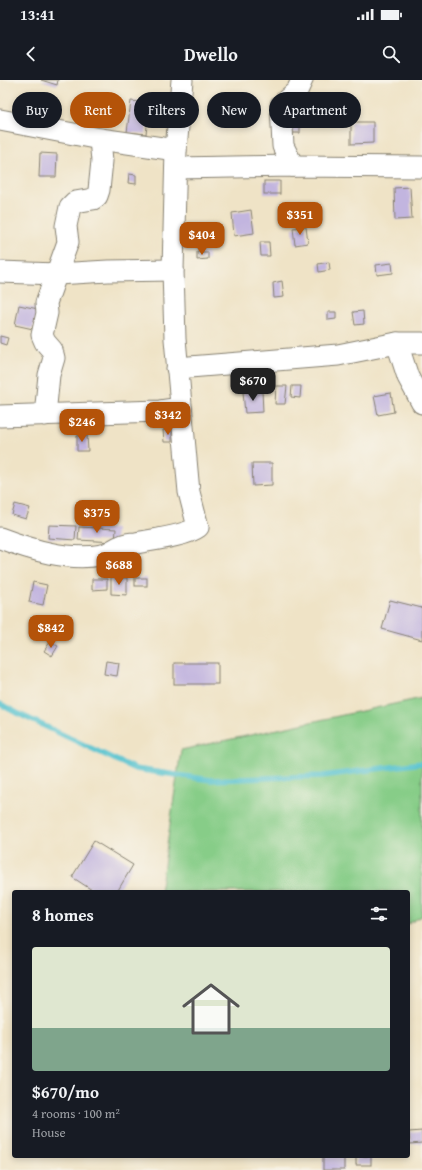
<!DOCTYPE html>
<meta charset="utf-8">
<style>
body{margin:0;font-family:"Gentium Book Plus",serif;background:#242831;color:#f1f3f6;height:100vh;display:flex;flex-direction:column;font-size:15px;white-space:nowrap}
*{box-sizing:border-box;margin:0}
p{font-size:13px;color:#9ea1a6}
.icon{flex:none;width:22px;height:22px;fill:none;stroke:currentColor;stroke-width:2;stroke-linecap:round;stroke-linejoin:round}
.map{position:relative;flex:1;overflow:hidden}
.side{position:absolute;left:12px;top:810px;width:398px;height:268px;display:flex;flex-direction:column;background:#171b24;border-radius:4px;box-shadow:0 2px 6px #0003}
.side>*{flex:none}
.banner{position:absolute;left:12px;top:12px;width:398px;height:36px;display:flex;gap:8px}
.price{position:absolute;translate:-50% -34px;padding:0 9px;border-radius:8px;background:#b45309;color:#fff;font-size:13px;line-height:26px;filter:drop-shadow(0 1px 2px #0008)}
.price::after{content:'';position:absolute;left:50%;top:24px;width:12px;height:9px;margin-left:-6px;background:inherit;clip-path:polygon(0 0,100% 0,50% 100%)}
.price.current{background:#222;color:#fff}
ul{padding:0;list-style:none}
li{display:grid;align-content:center;gap:8px;height:212px;padding:0 20px}
li+li{border-top:1px solid #363941}
li span{display:grid;place-items:center;height:124px;border-radius:4px;color:#555}
li>.icon{margin-inline-start:auto}
span .icon{width:72px;height:72px;fill:#fffc;stroke-width:1}
li b{font-size:17px}
h2{display:flex;justify-content:space-between;align-items:center;height:48px;padding:0 20px;font-size:17px}
.pill{padding:0 14px;border-radius:18px;background:#171b24;box-shadow:0 2px 6px #0003;font-size:14px;line-height:36px}
.pill.current{background:#b45309;color:#fff}
.status{display:flex;justify-content:space-between;align-items:center;height:28px;padding:0 20px;background:#171b24;direction:ltr}
.status svg{height:11px;fill:currentColor}
header{display:flex;justify-content:space-between;align-items:center;height:52px;padding:0 20px;background:#171b24;font-size:18px;font-weight:700}
.map>svg:first-child{display:block}
</style>
<div class="status"><b>13:41</b><svg viewBox="0 0 49 12"><path d="M0 12V9h3v3zM5 12V6h3v6zM10 12V3h3v9zM15 12V0h3v12zM26 1h20v11H26zM47 4h2v5h-2z"/></svg></div>
<header><svg class="icon" aria-label="back" viewBox="0 0 24 24"><path d="M15 5l-7 7 7 7"/></svg>Dwello<svg class="icon" aria-label="search" viewBox="0 0 24 24"><circle cx="10" cy="10" r="6"/><path d="M15 15l6 6"/></svg></header>
<div class="map">
<svg width="422" height="1090" viewBox="0 0 422 1090">
<rect width="100%" height="100%" fill="#f7f3e8"/>
<filter id="ink" filterUnits="userSpaceOnUse"><feTurbulence type="fractalNoise" baseFrequency=".025" numOctaves="2"/><feDisplacementMap in="SourceGraphic" scale="8" xChannelSelector="R" yChannelSelector="G"/><feConvolveMatrix kernelMatrix="1 2 1 2 8 2 1 2 1" color-interpolation-filters="sRGB"/></filter>
<filter id="wash" filterUnits="userSpaceOnUse"><feTurbulence type="fractalNoise" baseFrequency=".012" numOctaves="4" result="noise"/><feDisplacementMap in="SourceGraphic" scale="16" xChannelSelector="R" yChannelSelector="G"/><feGaussianBlur stdDeviation="0.9" result="paint"/><feColorMatrix in="noise" values="0 0 0 0 0 0 0 0 0 0 0 0 0 0 0 0 0 1.4 0 .05"/><feComposite in="paint" operator="in"/></filter>
<g filter="url(#wash)">
<rect width="100%" height="100%" fill="#efe3c6"/>
<!-- green -->
<polygon fill="#87cd88" stroke="#527452" points="422,618 422,836 408,844 408,812 160,812 181,670"/>
<g fill="none" stroke-linecap="round" stroke-linejoin="round">
<!-- stream -->
<polyline stroke="#56c3cf" stroke-width="5.5" points="0,624 17,633 135,689 211,700 322,696 422,683"/>
</g>
<g id="blocks">
<!-- building -->
<g fill="#c2b5df">
<polygon points="41,0 58,0 57,5"/>
<polygon points="131,21 150,23 146,54 127,52"/>
<polygon points="290,38 300,38 300,53 289,53"/>
<polygon points="351,42 373,42 373,63 351,64"/>
<polygon points="40,73 57,74 56,97 39,97"/>
<polygon points="129,94 136,95 136,104 128,103"/>
<rect x="264" y="101" width="16" height="13"/>
<polygon points="410,107 412,139 395,140 394,108"/>
<polygon points="251,130 254,153 234,156 232,133"/>
<polygon points="306,147 308,163 295,165 293,148"/>
<polygon points="260,162 269,162 270,176 261,176"/>
<polygon points="197,172 208,172 208,179 197,180"/>
<polygon points="329,182 330,190 319,192 318,184"/>
<polygon points="392,183 393,193 377,195 376,185"/>
<polygon points="282,201 284,217 274,218 273,203"/>
<polygon points="19,225 38,229 33,249 15,245"/>
<polygon points="363,231 364,244 355,245 353,232"/>
<polygon points="328,232 336,232 336,239 328,240"/>
<polygon points="0,256 8,258 6,265 0,263"/>
<polygon points="276,306 287,306 285,324 275,324"/>
<polygon points="292,306 301,306 300,318 291,317"/>
<polygon points="262,311 263,332 245,333 243,312"/>
<polygon points="391,313 394,332 378,335 374,316"/>
<polygon points="163,350 172,350 172,362 164,362"/>
<polygon points="87,355 88,371 77,371 77,356"/>
<polygon points="252,383 272,383 272,405 253,406"/>
<polygon points="15,424 30,428 26,439 12,435"/>
<polygon points="49,445 76,446 75,460 48,458"/>
<polygon points="79,447 116,449 115,462 78,460"/>
<polygon points="111,497 127,498 127,515 111,514"/>
<rect x="135" y="498" width="12" height="8"/>
<polygon points="92,499 107,499 107,509 92,510"/>
<polygon points="33,502 47,505 43,525 29,522"/>
<polygon points="390,520 422,528 422,560 382,549"/>
<polygon points="50,562 58,566 52,576 44,571"/>
<polygon points="106,581 119,583 117,596 104,594"/>
<rect x="174" y="583" width="44" height="21"/>
<polygon points="94,761 133,785 117,812 95,812 72,797"/>
<polygon points="422,1051 422,1063 410,1064 409,1052"/>
<rect x="323" y="1076" width="21" height="14"/>
<rect x="356" y="1076" width="15" height="9"/>
</g>
</g>
</g>
<g filter="url(#ink)">
<use href="#blocks" fill-opacity="0" stroke="#868071" stroke-width="1"/>
<g fill="none" stroke-linecap="round" stroke-linejoin="round">
<!-- street casing -->
<g stroke="#868071" stroke-width="23">
<g id="street">
<polyline points="0,40 100,59 176,70"/>
<polyline points="293,86 283,66 281,25 297,11 302,0"/>
<polyline points="176,88 293,86 422,87"/>
<polyline points="0,192 57,194 108,191 173,190"/>
<polyline points="397,263 408,297 422,323"/>
<polyline points="177,288 338,275 397,263 422,263"/>
<polyline points="45,335 49,295 54,278 52,270 45,262 42,255 47,233 46,223 68,162 66,146 70,127 75,122 93,119 97,116 99,110 102,81 100,59"/>
<polyline points="0,336 160,331 181,328"/>
<path d="M0,458C32,470 67,481 102,475C109,474 114,468 121,466C125,464 131,463 136,463C151,460 186,456 198,447L189,412L175,259L173,190L176,70L182,0"/>
</g>
</g>
<!-- street -->
<use href="#street" stroke="#fff" stroke-width="21"/>
</g>
</g>
</svg>
<b class="price" style="left:300px;top:156px">$351</b>
<b class="price" style="left:202px;top:176px">$404</b>
<b class="price current" style="left:253px;top:322px">$670</b>
<b class="price" style="left:168px;top:356px">$342</b>
<b class="price" style="left:82px;top:363px">$246</b>
<b class="price" style="left:97px;top:454px">$375</b>
<b class="price" style="left:119px;top:506px">$688</b>
<b class="price" style="left:51px;top:569px">$842</b>
<div class="banner">
<a class="pill">Buy</a>
<a class="pill current">Rent</a>
<a class="pill">Filters</a>
<a class="pill">New</a>
<a class="pill">Apartment</a>
</div>
<section class="side">
<h2>8 homes<svg class="icon" aria-label="filters" viewBox="0 0 24 24"><path d="M4 7h16M4 17h16"/><circle cx="9" cy="7" r="2"/><circle cx="15" cy="17" r="2"/></svg></h2>
<ul>
<li><span style="background:linear-gradient(#dfe7d0 65%,#7fa58c 0)"><svg class="icon" aria-label="home" viewBox="0 0 24 24"><path d="M3 11l9-7 9 7M6 9v11h12V9"/></svg></span><div><b>$670/mo</b><p>4 rooms · 100 m²</p><p>House</p></div></li>
</ul>
</section>
</div>
